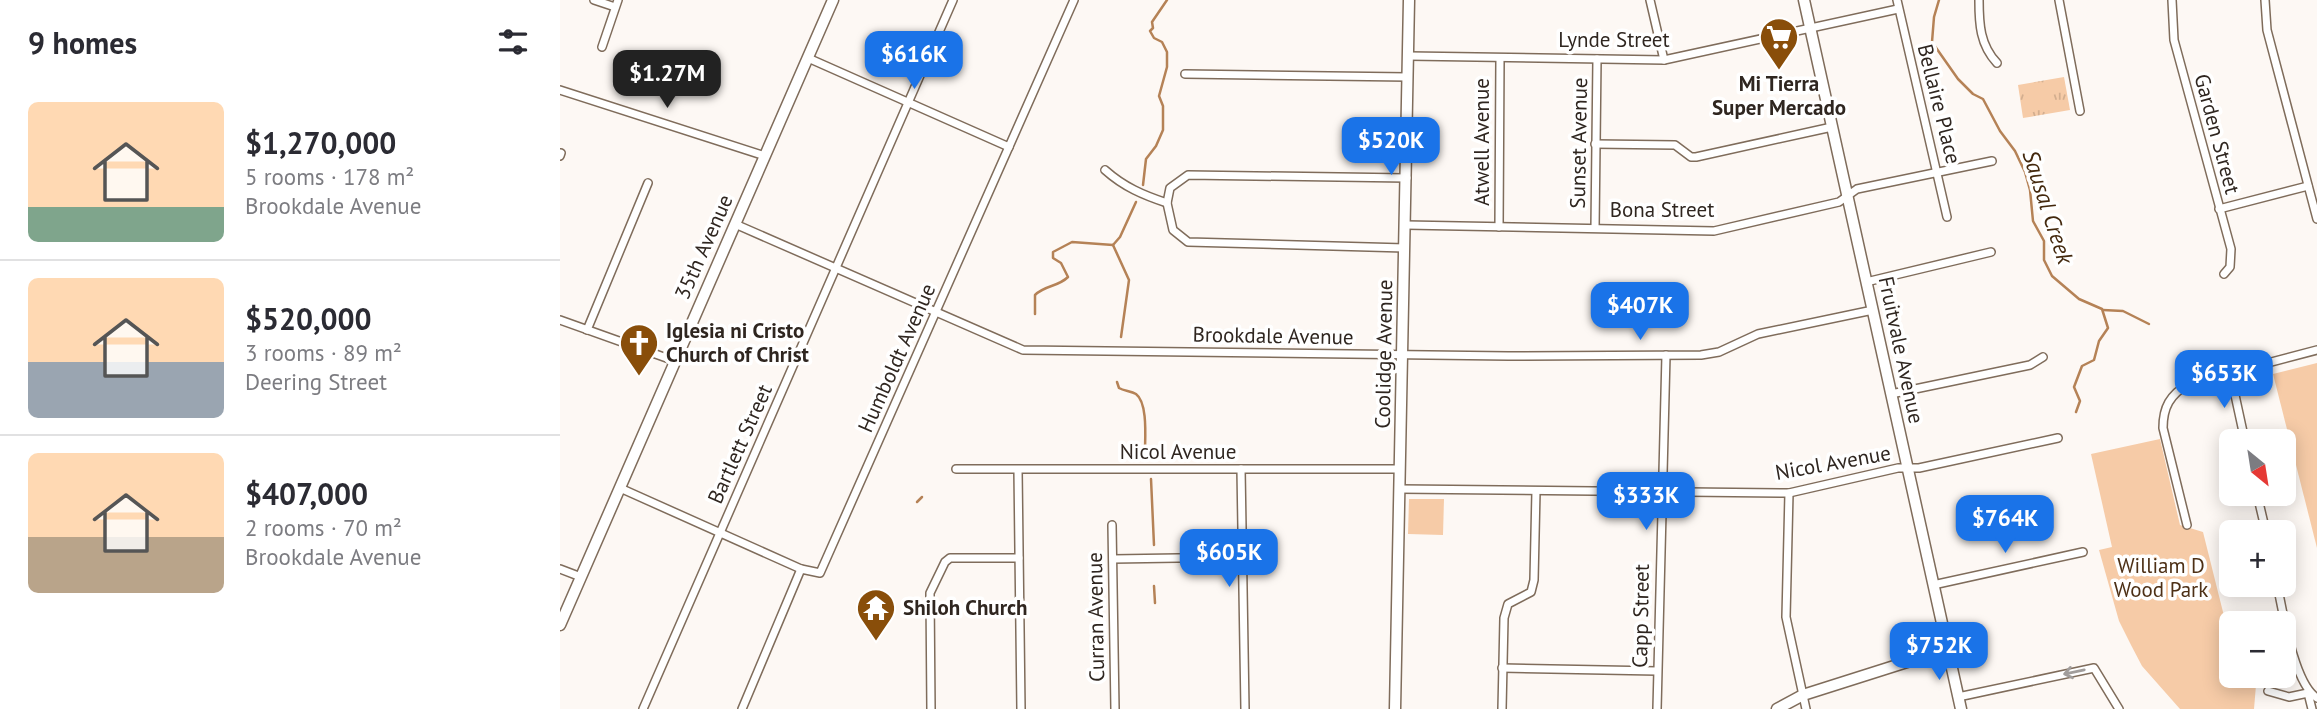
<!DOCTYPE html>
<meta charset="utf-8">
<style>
body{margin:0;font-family:"PT Sans",sans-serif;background:#f7f7f7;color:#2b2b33;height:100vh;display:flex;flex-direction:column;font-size:26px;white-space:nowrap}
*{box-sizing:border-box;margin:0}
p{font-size:23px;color:#7c7c81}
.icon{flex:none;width:38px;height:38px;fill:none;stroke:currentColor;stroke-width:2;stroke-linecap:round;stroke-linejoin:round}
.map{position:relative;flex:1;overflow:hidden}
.panel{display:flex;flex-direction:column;background:#fff;width:560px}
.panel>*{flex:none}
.needle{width:46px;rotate:150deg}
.controls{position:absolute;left:1659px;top:429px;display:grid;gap:14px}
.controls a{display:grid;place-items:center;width:77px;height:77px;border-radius:10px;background:#fff;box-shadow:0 4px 18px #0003;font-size:35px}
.price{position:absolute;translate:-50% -60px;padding:0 16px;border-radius:14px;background:#1a73e8;color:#fff;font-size:23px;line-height:46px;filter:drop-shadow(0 2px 4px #0008)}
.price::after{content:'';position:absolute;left:50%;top:42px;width:21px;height:16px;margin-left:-10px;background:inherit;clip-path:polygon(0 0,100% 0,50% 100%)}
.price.active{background:#222;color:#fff}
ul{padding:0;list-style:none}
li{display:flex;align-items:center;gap:21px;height:175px;padding:0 28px}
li+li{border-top:2px solid #e1e1e2}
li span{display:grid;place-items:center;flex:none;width:196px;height:140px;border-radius:10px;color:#555}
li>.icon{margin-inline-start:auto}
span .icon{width:84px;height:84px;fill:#fffc;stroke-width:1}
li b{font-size:30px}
h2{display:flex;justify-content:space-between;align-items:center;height:84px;padding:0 28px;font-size:30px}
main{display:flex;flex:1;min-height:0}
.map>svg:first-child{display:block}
</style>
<main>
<section class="panel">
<h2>9 homes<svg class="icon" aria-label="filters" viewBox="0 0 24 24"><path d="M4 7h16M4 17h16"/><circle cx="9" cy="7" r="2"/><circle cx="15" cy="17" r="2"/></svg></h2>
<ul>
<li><span style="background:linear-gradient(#ffd9b3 75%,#7fa58c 0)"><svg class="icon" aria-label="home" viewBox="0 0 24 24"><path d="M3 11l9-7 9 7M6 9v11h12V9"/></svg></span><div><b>$1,270,000</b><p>5 rooms · 178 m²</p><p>Brookdale Avenue</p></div></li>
<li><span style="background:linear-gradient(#ffd9b3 60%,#9aa5b1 0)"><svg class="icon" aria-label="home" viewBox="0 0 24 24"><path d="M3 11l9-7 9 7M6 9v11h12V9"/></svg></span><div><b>$520,000</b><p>3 rooms · 89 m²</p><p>Deering Street</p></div></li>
<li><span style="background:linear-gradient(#ffd9b3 60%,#b9a48a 0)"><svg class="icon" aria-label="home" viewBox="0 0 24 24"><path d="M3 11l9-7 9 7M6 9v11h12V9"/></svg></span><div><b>$407,000</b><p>2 rooms · 70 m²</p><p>Brookdale Avenue</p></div></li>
</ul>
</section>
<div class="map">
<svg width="1757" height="709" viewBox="0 0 1757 709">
<defs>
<pattern id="grass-tufts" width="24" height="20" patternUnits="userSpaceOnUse" patternTransform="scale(1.75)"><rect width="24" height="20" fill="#f6cba7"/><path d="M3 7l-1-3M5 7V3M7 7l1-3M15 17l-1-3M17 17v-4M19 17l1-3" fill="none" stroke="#d3ae8f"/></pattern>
</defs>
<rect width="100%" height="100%" fill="#fdf8f4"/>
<!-- grass -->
<polygon fill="url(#grass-tufts)" points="1504,77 1510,110 1463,118 1458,85"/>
<!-- park -->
<g fill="#f6cba7">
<polygon points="1757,363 1757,548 1713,374"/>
<polygon points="1600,439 1620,525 1643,532 1671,644 1671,676 1685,676 1696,685 1694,709 1620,709 1582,666 1571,645 1559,621 1539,550 1552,547 1531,454"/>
<polygon points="849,499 884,499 883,535 848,534"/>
</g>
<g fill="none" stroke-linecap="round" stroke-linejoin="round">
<!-- stream -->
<g stroke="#b58256" stroke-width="2.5">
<polyline points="1379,0 1374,17 1372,42 1398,79 1413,94 1423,99 1440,131 1455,151 1465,172 1470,190 1473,221 1484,241 1484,260 1492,276 1519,299 1542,309 1548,328 1539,341 1534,360 1522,366 1514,387 1520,401 1516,412"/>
<polyline points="583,185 586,159 596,146 603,130 603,106 599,96 607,67 607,52 602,42 594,38 590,31 593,28 592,22 607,0"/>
<polyline points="553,245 569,280 561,337"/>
<polyline points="553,245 560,237 576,202"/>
<polyline points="1543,310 1563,311 1589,324"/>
<path d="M475,314V295C485,285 498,287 508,277L501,263L493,258V252L512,242L553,245"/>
<path d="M557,382L559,388C564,391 571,391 576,394C588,403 585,438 585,451"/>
<polyline points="591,479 594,545"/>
<polyline points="357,502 362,497"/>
<polyline points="594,586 595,603"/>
</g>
<!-- street casing -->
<g stroke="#7f6c5b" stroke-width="10">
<g id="street">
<polyline points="34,0 55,7"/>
<polyline points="1090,0 1104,60"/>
<polyline points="1337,0 1387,217"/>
<path d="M1419,0C1419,24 1420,45 1437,63"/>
<polyline points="1499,0 1520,111"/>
<polyline points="1612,0 1614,40 1671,249 1670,267 1664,274"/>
<polyline points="1705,0 1707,30 1757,219"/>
<polyline points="42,47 58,0"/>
<polyline points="849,56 1104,60 1338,9"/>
<polyline points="248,58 449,147"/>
<polyline points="625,74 848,77"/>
<polyline points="0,90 205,156"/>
<polyline points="1035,144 1115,145 1131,157 1136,157 1272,127"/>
<polyline points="0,156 1,153"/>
<path d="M545,170C564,187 583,195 607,203"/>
<polyline points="1659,209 1748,186"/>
<polyline points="175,224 463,350 948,356 1141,355 1159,352 1198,334 1313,310"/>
<polyline points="846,225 1154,231 1279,202 1297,189 1432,161"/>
<polyline points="939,227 940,58"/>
<polyline points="1035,228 1037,59"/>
<polyline points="845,248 628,242 613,230 607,203 610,188 628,175 847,178"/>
<polyline points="1306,282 1431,252"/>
<polyline points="0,320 115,361"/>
<polyline points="27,330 88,183"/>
<polyline points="1670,372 1685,441"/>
<polyline points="1331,394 1470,365 1483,357"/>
<polyline points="396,469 840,469"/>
<polyline points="681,469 685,709"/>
<polyline points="458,470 461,709"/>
<polyline points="60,488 241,569"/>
<polyline points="840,489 1229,493 1338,468 1359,468 1498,438"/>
<polyline points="1229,493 1226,617 1246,709"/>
<polyline points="1697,494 1706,532"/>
<polyline points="552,525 555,709"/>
<path d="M1627,525L1603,428C1603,407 1610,395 1628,384L1757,350"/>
<polyline points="553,559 683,557"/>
<polyline points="0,569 21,577"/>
<path d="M1717,584C1723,612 1734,684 1757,698"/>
<polyline points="1373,585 1523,552"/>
<polyline points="942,668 1097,671"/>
<polyline points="1708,691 1729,697 1748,693 1752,709"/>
<polyline points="1398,697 1534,668 1559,709"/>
<polyline points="83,709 393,0"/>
<polyline points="182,709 241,569 260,573 514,0"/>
<polyline points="371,709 370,593 385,562 390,558 459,558"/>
<polyline points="942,709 944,618 948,604 971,592 974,580 976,491"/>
<polyline points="1097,709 1106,355"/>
</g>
</g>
<!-- secondary casing -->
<g stroke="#7f6c5b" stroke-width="13">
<g id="secondary">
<polyline points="1244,0 1401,709"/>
<polyline points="0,625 273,0"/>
<polyline points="835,709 849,0"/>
<polyline points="1217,709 1243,695 1388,649"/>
</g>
</g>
<!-- street -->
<use href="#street" stroke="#fff" stroke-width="7"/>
<!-- secondary -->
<use href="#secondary" stroke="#fff" stroke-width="10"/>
</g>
<!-- one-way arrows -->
<defs><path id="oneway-shaft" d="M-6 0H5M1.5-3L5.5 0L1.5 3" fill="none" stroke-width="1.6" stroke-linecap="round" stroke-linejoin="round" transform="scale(1.75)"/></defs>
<use stroke="#a19d9b" href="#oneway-shaft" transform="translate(1514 672) rotate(168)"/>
<!-- icons -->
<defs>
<g id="supermarket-pin" transform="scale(2.0125)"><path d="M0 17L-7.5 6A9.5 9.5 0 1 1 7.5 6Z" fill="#894e0a" stroke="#fff"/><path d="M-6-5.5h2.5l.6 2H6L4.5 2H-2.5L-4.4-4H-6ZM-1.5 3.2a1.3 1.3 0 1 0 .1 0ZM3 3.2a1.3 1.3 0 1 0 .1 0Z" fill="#fff"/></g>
<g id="church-pin" transform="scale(2.0125)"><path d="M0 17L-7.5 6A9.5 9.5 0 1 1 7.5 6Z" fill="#894e0a" stroke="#fff"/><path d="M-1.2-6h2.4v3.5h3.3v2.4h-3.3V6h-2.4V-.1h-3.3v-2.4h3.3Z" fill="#fff"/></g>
<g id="temple-pin" transform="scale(2.0125)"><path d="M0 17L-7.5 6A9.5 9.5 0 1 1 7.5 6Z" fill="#894e0a" stroke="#fff"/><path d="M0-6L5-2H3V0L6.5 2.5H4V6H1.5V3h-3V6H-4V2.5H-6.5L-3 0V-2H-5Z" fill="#fff"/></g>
</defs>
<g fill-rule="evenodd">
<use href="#supermarket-pin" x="1219" y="37"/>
<use href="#church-pin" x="79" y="343"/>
<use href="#temple-pin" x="316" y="608"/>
</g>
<g text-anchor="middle" stroke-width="7" stroke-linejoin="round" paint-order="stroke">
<!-- street labels -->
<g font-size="21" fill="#2f2620" stroke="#fff">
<text x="1054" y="47">Lynde Street</text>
<text transform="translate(1379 104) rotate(76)" y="7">Bellaire Place</text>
<text transform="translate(1657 134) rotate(75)" y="7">Garden Street</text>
<text transform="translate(922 142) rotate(-90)" y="7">Atwell Avenue</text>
<text transform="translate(1019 143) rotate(-89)" y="7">Sunset Avenue</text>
<text x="1102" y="217">Bona Street</text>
<text transform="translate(144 247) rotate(-66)" y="7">35th Avenue</text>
<text transform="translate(713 336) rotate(1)" y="7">Brookdale Avenue</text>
<text transform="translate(1341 350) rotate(78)" y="7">Fruitvale Avenue</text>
<text transform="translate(824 354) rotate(-89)" y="7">Coolidge Avenue</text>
<text transform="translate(337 358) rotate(-66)" y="7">Humboldt Avenue</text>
<text transform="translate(180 444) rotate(-66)" y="7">Bartlett Street</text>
<text x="618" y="459">Nicol Avenue</text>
<text transform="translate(1273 463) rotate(-10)" y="7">Nicol Avenue</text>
<text transform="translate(1081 616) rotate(-89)" y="7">Capp Street</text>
<text transform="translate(536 617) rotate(-91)" y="7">Curran Avenue</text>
</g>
<!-- poi labels -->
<g font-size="21" font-weight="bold" fill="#2f2620" stroke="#fff" text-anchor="start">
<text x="1219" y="91" text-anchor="middle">Mi Tierra<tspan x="1219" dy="24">Super Mercado</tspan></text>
<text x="106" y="338">Iglesia ni Cristo<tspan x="106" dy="24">Church of Christ</tspan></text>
<text x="343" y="615">Shiloh Church</text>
</g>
<!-- park labels -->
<g font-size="21" fill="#4d3016" stroke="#fff">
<text x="1601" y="573">William D<tspan x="1601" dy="24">Wood Park</tspan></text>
</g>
<!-- water labels -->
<g font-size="23" font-style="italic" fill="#43280d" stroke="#fff">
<text transform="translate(1488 207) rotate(72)" y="8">Sausal Creek</text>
</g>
</g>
</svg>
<div class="controls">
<a><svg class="needle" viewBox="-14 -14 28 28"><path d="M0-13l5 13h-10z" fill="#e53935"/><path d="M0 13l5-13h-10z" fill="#7c7c81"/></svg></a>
<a>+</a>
<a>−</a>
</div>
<b class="price" style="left:354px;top:91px">$616K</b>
<b class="price active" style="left:107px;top:110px">$1.27M</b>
<b class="price" style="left:831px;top:177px">$520K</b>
<b class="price" style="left:1080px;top:342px">$407K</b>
<b class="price" style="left:1664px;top:410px">$653K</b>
<b class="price" style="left:1086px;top:532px">$333K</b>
<b class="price" style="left:1445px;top:555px">$764K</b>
<b class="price" style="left:669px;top:589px">$605K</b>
<b class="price" style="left:1379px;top:682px">$752K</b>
</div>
</main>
